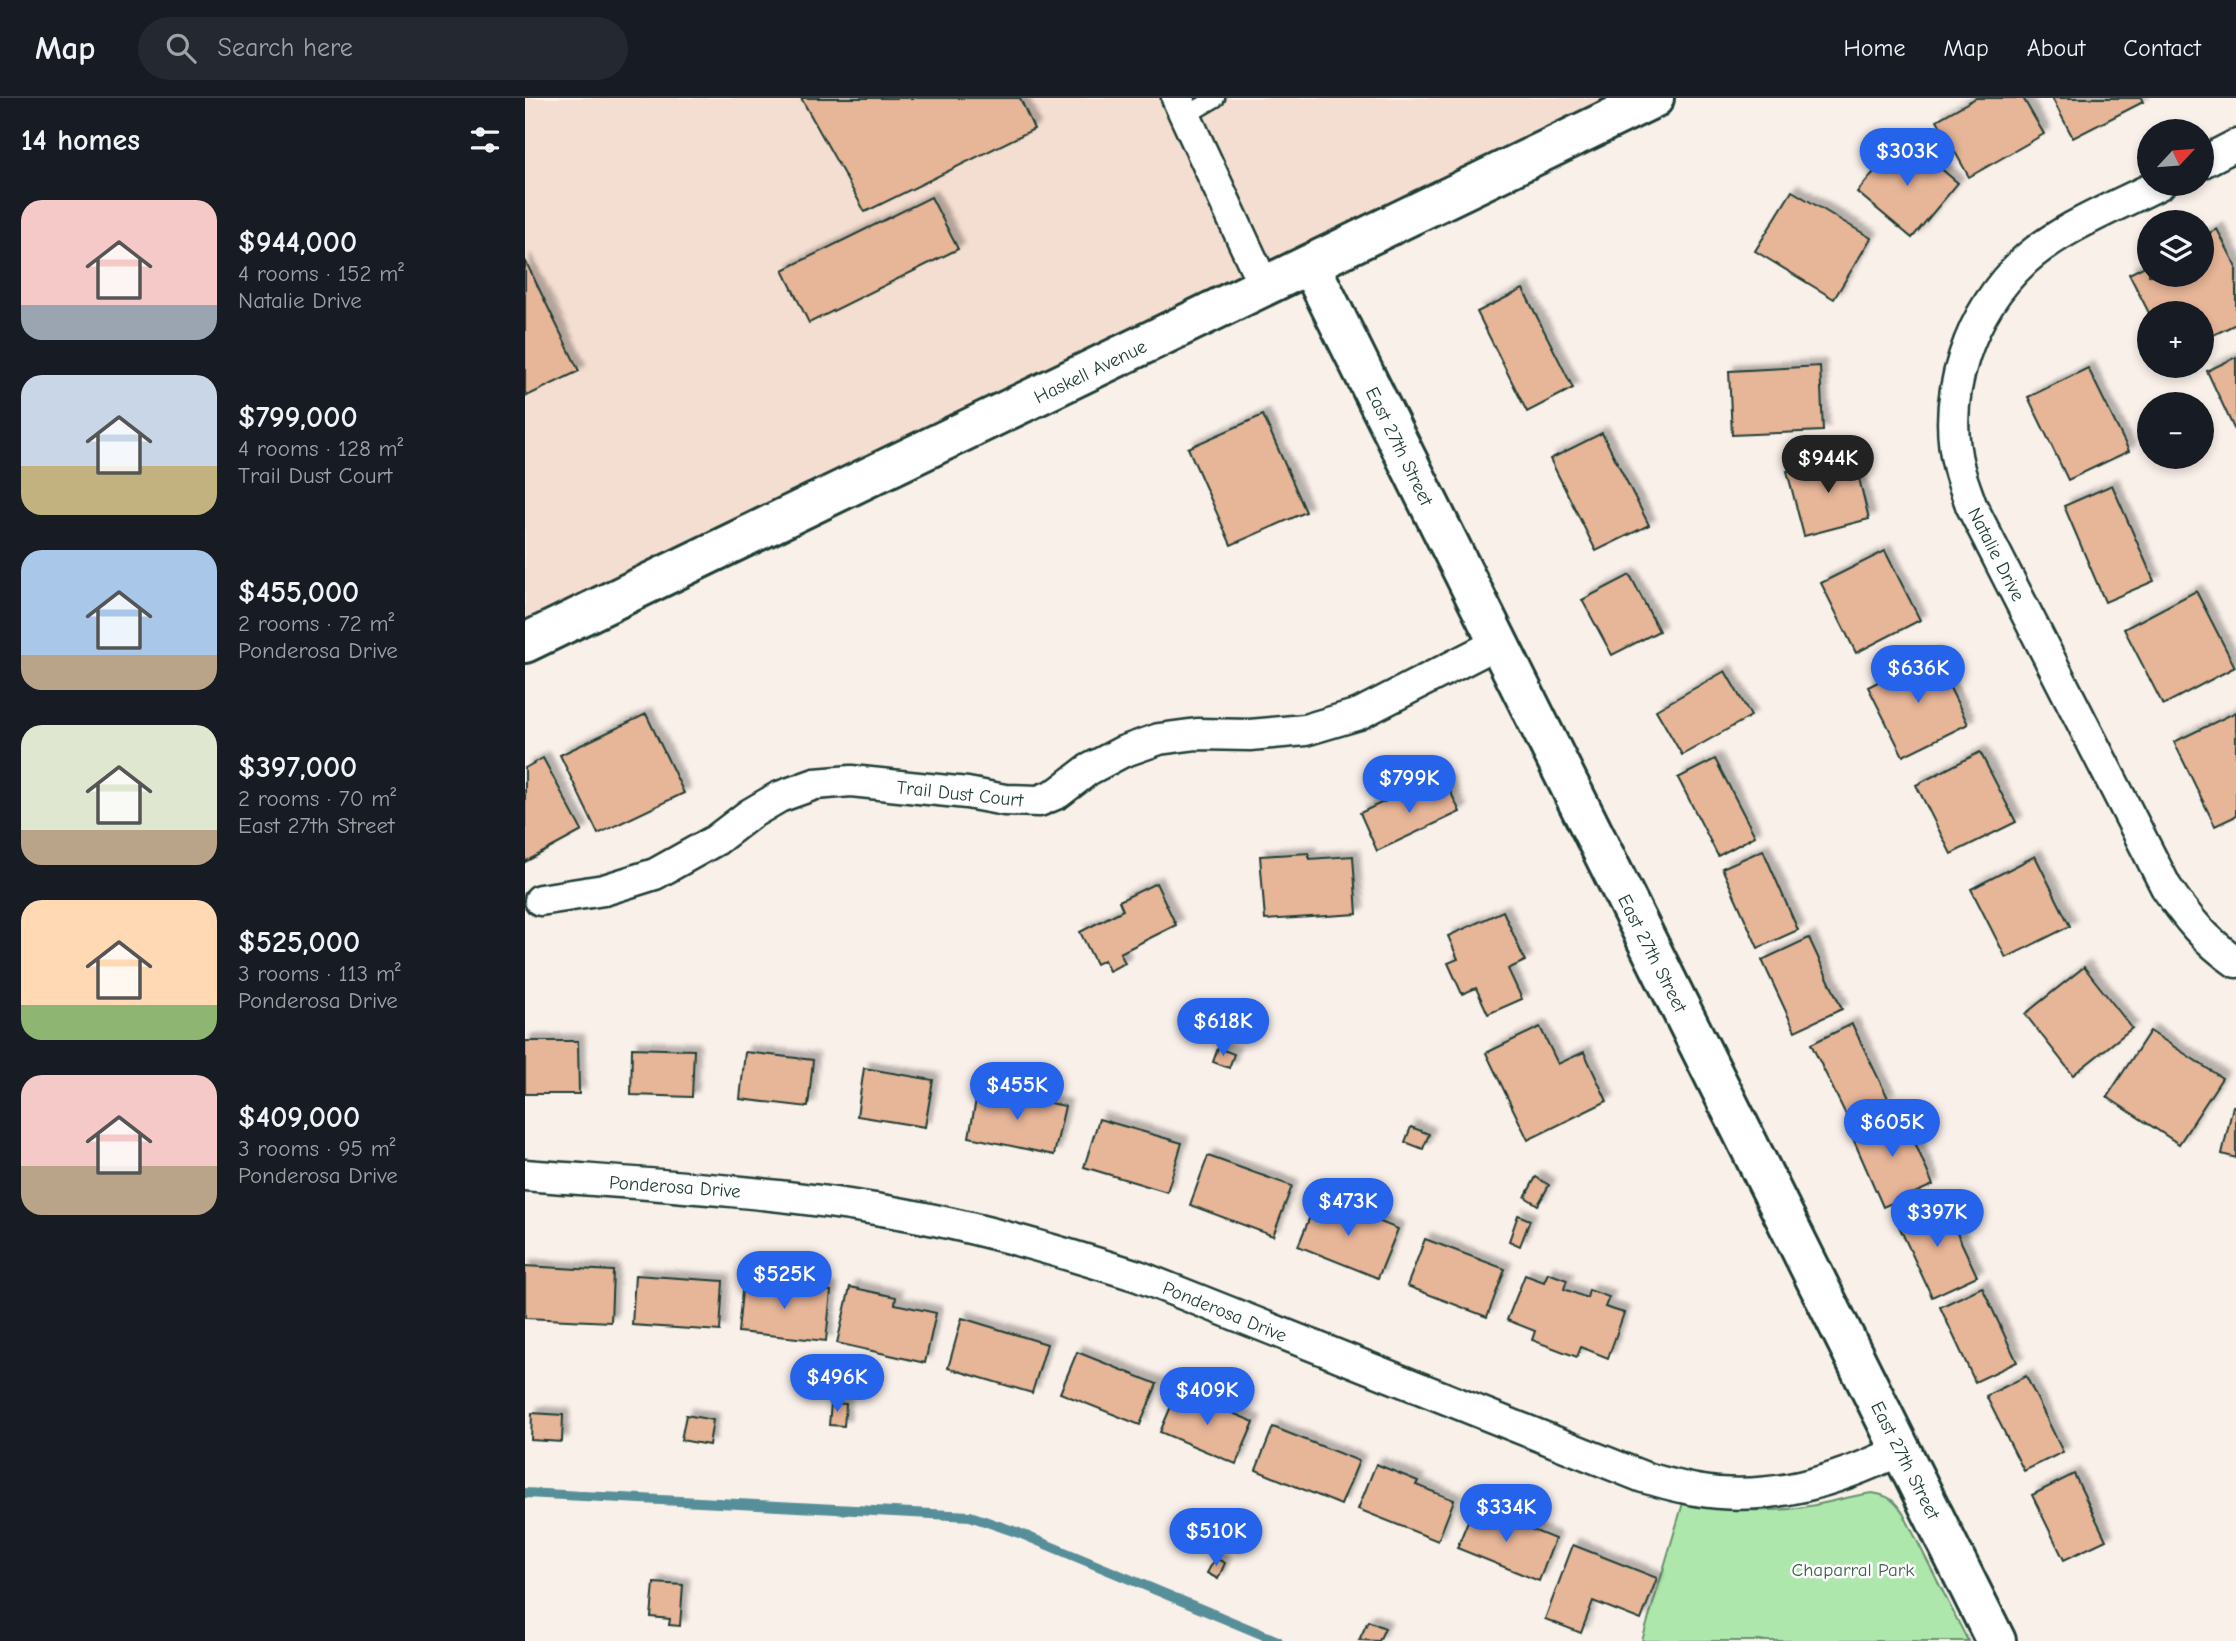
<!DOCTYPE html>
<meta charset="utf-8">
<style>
body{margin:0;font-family:"Comic Neue",sans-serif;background:#242831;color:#f1f3f6;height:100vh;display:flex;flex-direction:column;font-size:26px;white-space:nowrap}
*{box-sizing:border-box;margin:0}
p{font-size:23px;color:#9ea1a6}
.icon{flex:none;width:38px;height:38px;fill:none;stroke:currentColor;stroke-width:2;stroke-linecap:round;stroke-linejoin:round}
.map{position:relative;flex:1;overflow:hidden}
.sheet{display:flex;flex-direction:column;background:#171b24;width:525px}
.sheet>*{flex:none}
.needle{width:46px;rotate:64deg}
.fabs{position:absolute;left:1612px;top:21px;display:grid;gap:14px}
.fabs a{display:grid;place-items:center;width:77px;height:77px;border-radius:50%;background:#171b24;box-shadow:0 4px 10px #0003;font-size:35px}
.price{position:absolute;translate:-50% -60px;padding:0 16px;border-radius:24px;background:#2563eb;color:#fff;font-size:23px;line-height:46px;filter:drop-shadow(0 2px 4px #0008)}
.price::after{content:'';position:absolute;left:50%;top:42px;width:21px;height:16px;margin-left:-10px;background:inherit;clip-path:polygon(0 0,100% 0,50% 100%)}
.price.current{background:#222;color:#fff}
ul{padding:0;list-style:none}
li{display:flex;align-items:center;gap:21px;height:175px;padding:0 21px}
li span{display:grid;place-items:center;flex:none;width:196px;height:140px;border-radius:21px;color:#555}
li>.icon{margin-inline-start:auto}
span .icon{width:84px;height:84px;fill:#fffc;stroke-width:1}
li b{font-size:30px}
h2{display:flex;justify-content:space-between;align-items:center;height:84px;padding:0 21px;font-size:30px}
header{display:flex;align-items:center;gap:42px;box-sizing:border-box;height:98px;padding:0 35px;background:#171b24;border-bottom:2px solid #363941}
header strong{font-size:33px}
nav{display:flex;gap:38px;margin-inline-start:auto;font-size:24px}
.search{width:490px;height:63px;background:#242831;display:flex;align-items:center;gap:18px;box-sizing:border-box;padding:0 24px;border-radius:38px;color:#9ea1a6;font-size:26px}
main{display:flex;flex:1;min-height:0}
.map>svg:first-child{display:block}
</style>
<header>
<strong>Map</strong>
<div class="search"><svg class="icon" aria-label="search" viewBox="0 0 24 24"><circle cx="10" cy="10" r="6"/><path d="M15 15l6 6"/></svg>Search here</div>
<nav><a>Home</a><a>Map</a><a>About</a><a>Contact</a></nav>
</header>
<main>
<section class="sheet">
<h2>14 homes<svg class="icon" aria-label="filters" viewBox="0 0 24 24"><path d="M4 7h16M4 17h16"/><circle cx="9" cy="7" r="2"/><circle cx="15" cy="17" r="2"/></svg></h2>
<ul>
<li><span style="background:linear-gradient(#f6c9c9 75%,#9aa5b1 0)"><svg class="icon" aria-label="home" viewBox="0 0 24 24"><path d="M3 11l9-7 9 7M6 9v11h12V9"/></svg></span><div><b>$944,000</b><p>4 rooms · 152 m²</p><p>Natalie Drive</p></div></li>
<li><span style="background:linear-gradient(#c9d6e8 65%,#c2b280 0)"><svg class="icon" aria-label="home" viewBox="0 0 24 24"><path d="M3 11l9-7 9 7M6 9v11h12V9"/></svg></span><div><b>$799,000</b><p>4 rooms · 128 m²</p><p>Trail Dust Court</p></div></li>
<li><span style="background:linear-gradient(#a9c7e8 75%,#b9a48a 0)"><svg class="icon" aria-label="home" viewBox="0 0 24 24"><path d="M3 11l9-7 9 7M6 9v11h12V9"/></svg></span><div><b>$455,000</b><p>2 rooms · 72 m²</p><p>Ponderosa Drive</p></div></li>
<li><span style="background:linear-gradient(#dfe7d0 75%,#b9a48a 0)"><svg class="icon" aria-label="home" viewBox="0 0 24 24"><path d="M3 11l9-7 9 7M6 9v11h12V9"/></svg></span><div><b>$397,000</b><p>2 rooms · 70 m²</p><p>East 27th Street</p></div></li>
<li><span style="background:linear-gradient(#ffd9b3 75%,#8fb573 0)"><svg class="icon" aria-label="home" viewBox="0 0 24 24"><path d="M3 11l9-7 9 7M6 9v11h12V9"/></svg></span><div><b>$525,000</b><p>3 rooms · 113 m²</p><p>Ponderosa Drive</p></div></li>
<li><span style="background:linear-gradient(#f6c9c9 65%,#b9a48a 0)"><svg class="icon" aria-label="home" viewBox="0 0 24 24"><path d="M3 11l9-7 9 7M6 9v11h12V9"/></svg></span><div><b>$409,000</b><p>3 rooms · 95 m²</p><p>Ponderosa Drive</p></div></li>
</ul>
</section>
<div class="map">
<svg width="1711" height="1543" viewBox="0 0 1711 1543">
<defs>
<filter id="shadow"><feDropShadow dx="6" dy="-6" stdDeviation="2" flood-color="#0004"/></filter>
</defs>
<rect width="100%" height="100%" fill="#faf0ea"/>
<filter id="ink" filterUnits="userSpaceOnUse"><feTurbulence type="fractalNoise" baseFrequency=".0143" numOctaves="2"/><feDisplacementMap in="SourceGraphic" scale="14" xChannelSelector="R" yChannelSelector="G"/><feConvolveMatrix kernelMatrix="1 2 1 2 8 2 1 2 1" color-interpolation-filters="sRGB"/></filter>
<g filter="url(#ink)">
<!-- built -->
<polygon fill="#f4ded1" points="0,0 1129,0 0,545"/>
<!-- green -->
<path fill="#aee7ab" stroke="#669270" stroke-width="2" d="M1347,1395C1363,1397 1369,1402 1378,1415L1443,1543H1117L1158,1405C1197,1410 1239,1416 1278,1409C1301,1406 1324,1398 1347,1395Z"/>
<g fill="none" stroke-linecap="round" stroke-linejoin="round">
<!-- stream -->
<polyline stroke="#578f99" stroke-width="10" points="0,1395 445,1418 494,1435 753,1543"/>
</g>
<!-- building -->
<g fill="#e7b598" stroke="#1f3d34" stroke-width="2" filter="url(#shadow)">
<polygon points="276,0 495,0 509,31 340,114"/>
<polygon points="1451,0 1498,0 1519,36 1444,79 1412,22"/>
<polygon points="1527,0 1616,0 1618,4 1548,40"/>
<polygon points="1378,39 1433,85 1387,140 1332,94"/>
<polygon points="1267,93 1346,140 1309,201 1230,153"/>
<polygon points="406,99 433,151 284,225 258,172"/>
<polygon points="1692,131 1711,168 1711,226 1676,243 1676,215 1624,215 1604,176 1624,166 1624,177 1676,177 1676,139"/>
<polygon points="0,162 54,273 2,298 0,294"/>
<polygon points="998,191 1048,290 1002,314 952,214"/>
<polygon points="1711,259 1711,335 1682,273"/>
<polygon points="1295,268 1298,333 1207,337 1204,273"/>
<polygon points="1563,270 1604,353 1543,382 1503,299"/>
<polygon points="738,317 781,414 706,447 663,350"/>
<polygon points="1077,335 1124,427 1071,453 1025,361"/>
<polygon points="1328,356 1344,421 1279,438 1262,373"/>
<polygon points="1587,387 1629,483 1580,504 1539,408"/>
<polygon points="1360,453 1395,522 1331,555 1296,485"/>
<polygon points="1105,477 1134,533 1087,557 1057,502"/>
<polygon points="1671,493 1710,569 1638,607 1599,531"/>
<polygon points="1408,556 1443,626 1378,658 1343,589"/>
<polygon points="1200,573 1226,618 1157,657 1131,612"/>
<polygon points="1711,614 1711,718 1690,728 1649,644"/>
<polygon points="121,616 159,695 73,736 35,657"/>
<polygon points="1455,654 1491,724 1426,756 1391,687"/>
<polygon points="18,660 57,733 0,764 0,670"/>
<polygon points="1190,661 1230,738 1193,758 1153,680"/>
<polygon points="920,682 935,714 852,753 835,715 873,697 876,702"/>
<polygon points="1238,752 1273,832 1233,850 1197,770"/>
<polygon points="784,755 784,761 828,758 832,816 740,822 735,758"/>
<polygon points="1510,758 1545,828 1481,860 1446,791"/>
<polygon points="631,785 651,827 595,855 600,865 584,873 579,862 571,866 555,834 598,812 594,803"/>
<polygon points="978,813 1000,863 983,871 997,901 963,916 951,890 937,896 923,865 933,861 923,838"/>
<polygon points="1284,840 1317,911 1270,933 1237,862"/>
<polygon points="1559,869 1607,930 1548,977 1500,916"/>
<polygon points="1327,926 1363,1000 1323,1021 1286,946"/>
<polygon points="1015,929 1033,966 1059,954 1082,1003 1003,1042 961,955"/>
<polygon points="1625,933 1697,980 1654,1046 1582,999"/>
<polygon points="0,943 53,943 54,996 0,996"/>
<polygon points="107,950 169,952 167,999 106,997"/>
<polygon points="693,950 709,956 704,970 688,964"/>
<polygon points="220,954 288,962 283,1009 215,1001"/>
<polygon points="339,970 408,982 400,1029 332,1018"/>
<polygon points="453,991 540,1008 529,1057 444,1039"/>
<polygon points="1708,1008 1711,1009 1711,1060 1697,1056"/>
<polygon points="1377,1014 1408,1087 1358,1109 1326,1036"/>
<polygon points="574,1021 657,1045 642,1094 559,1069"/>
<polygon points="886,1029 904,1036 898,1051 880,1044"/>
<polygon points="683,1058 767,1088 748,1138 665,1107"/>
<polygon points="1011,1079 1024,1087 1013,1107 1000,1099"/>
<polygon points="793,1099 873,1131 853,1180 773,1148"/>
<polygon points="1417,1103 1452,1178 1407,1199 1372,1124"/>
<polygon points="993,1117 1005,1122 995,1148 984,1143"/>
<polygon points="900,1141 980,1171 962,1219 882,1188"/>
<polygon points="0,1168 88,1173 86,1224 0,1220"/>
<polygon points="1023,1175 1042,1182 1039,1191 1062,1200 1064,1192 1084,1199 1080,1209 1099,1215 1083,1260 1056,1249 1052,1259 1007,1242 1010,1233 982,1222 1000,1177 1019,1184"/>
<polygon points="110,1177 198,1183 195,1233 107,1227"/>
<polygon points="218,1183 306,1193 301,1243 213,1234"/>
<polygon points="325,1189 371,1199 370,1206 411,1215 400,1265 312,1245"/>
<polygon points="1457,1189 1492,1264 1450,1284 1415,1209"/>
<polygon points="437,1220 522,1246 507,1295 423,1270"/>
<polygon points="552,1254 632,1286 615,1327 535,1295"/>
<polygon points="1501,1278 1538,1354 1499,1373 1461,1298"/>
<polygon points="653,1292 729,1324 711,1366 635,1334"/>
<polygon points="306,1305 321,1306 319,1328 304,1327"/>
<polygon points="7,1315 38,1317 37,1344 6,1342"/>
<polygon points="161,1317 188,1322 184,1347 156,1342"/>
<polygon points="748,1329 834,1363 816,1407 731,1372"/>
<polygon points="851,1366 893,1383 891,1387 929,1402 913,1443 833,1411"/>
<polygon points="1549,1376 1581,1442 1539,1462 1507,1397"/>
<polygon points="949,1408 1030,1441 1014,1483 932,1450"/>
<polygon points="1048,1447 1132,1480 1116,1522 1068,1503 1056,1535 1020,1521"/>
<polygon points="690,1460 700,1465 693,1481 682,1475"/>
<polygon points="129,1485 158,1487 155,1528 144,1527 145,1521 126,1519"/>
<polygon points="843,1523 860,1530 854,1543 834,1542"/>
</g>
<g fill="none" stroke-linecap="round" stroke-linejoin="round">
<!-- lane casing -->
<g stroke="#1f3d34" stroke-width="21">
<polyline id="lane" points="660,18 691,0"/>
</g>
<!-- street casing -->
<g stroke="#1f3d34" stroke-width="35">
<g id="street">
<polyline points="652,0 739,188"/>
<polyline points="1676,65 1711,47"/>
<path d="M1635,86C1592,108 1537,129 1500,162C1445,213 1415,297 1434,371C1437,383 1442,395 1446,407L1641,789C1662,820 1680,842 1711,864"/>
<polyline points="15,802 79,792 130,776 191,742 225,716 254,699 290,686 326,683 442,695 480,702 514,703 533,695 563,672 597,654 634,641 672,636 725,637 780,632 834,616 973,545"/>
<path d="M0,1077C117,1086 234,1092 350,1111C440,1125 527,1151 613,1178L1118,1379C1136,1384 1154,1389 1171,1392C1244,1405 1311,1383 1376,1352"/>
</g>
</g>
<!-- secondary casing -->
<g stroke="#1f3d34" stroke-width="44">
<g id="secondary">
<polyline points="785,167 1471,1543"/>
<polyline points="0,545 1129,0"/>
</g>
</g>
<!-- lane -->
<use href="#lane" stroke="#fff" stroke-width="16"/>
<!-- street -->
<use href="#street" stroke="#fff" stroke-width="30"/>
<!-- secondary -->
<use href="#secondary" stroke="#fff" stroke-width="38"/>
</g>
</g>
<g text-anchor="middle" stroke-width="5" stroke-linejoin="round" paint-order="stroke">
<!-- street labels -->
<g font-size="19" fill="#1f3d34" stroke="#fff">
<text transform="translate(565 273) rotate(-26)" y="7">Haskell Avenue</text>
<text transform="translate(875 348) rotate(64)" y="7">East 27th Street</text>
<text transform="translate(1472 456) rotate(63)" y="7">Natalie Drive</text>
<text transform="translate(435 695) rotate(6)" y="7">Trail Dust Court</text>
<text transform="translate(1128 855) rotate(63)" y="7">East 27th Street</text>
<text transform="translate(150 1088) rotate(4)" y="7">Ponderosa Drive</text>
<text transform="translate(700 1213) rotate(22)" y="7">Ponderosa Drive</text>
<text transform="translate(1381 1362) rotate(63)" y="7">East 27th Street</text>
</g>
<!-- park labels -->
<g font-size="19" fill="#3c5f4c" stroke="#fff">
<text x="1328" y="1478">Chaparral Park</text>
</g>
</g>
</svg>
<div class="fabs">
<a><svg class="needle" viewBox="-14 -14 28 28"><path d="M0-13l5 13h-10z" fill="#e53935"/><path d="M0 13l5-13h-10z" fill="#9ea1a6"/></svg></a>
<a><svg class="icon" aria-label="layers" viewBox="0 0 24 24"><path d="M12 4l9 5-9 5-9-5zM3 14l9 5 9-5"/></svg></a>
<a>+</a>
<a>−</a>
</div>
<b class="price" style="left:1382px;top:90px">$303K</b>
<b class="price current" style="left:1303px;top:397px">$944K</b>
<b class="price" style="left:1393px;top:607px">$636K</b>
<b class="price" style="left:884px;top:717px">$799K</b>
<b class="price" style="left:698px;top:960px">$618K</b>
<b class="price" style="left:492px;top:1024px">$455K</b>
<b class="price" style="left:1367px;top:1061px">$605K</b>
<b class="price" style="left:823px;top:1140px">$473K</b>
<b class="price" style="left:1412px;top:1151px">$397K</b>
<b class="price" style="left:259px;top:1213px">$525K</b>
<b class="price" style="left:312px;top:1316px">$496K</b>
<b class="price" style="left:682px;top:1329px">$409K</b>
<b class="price" style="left:981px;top:1446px">$334K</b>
<b class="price" style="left:691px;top:1470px">$510K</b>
</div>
</main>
